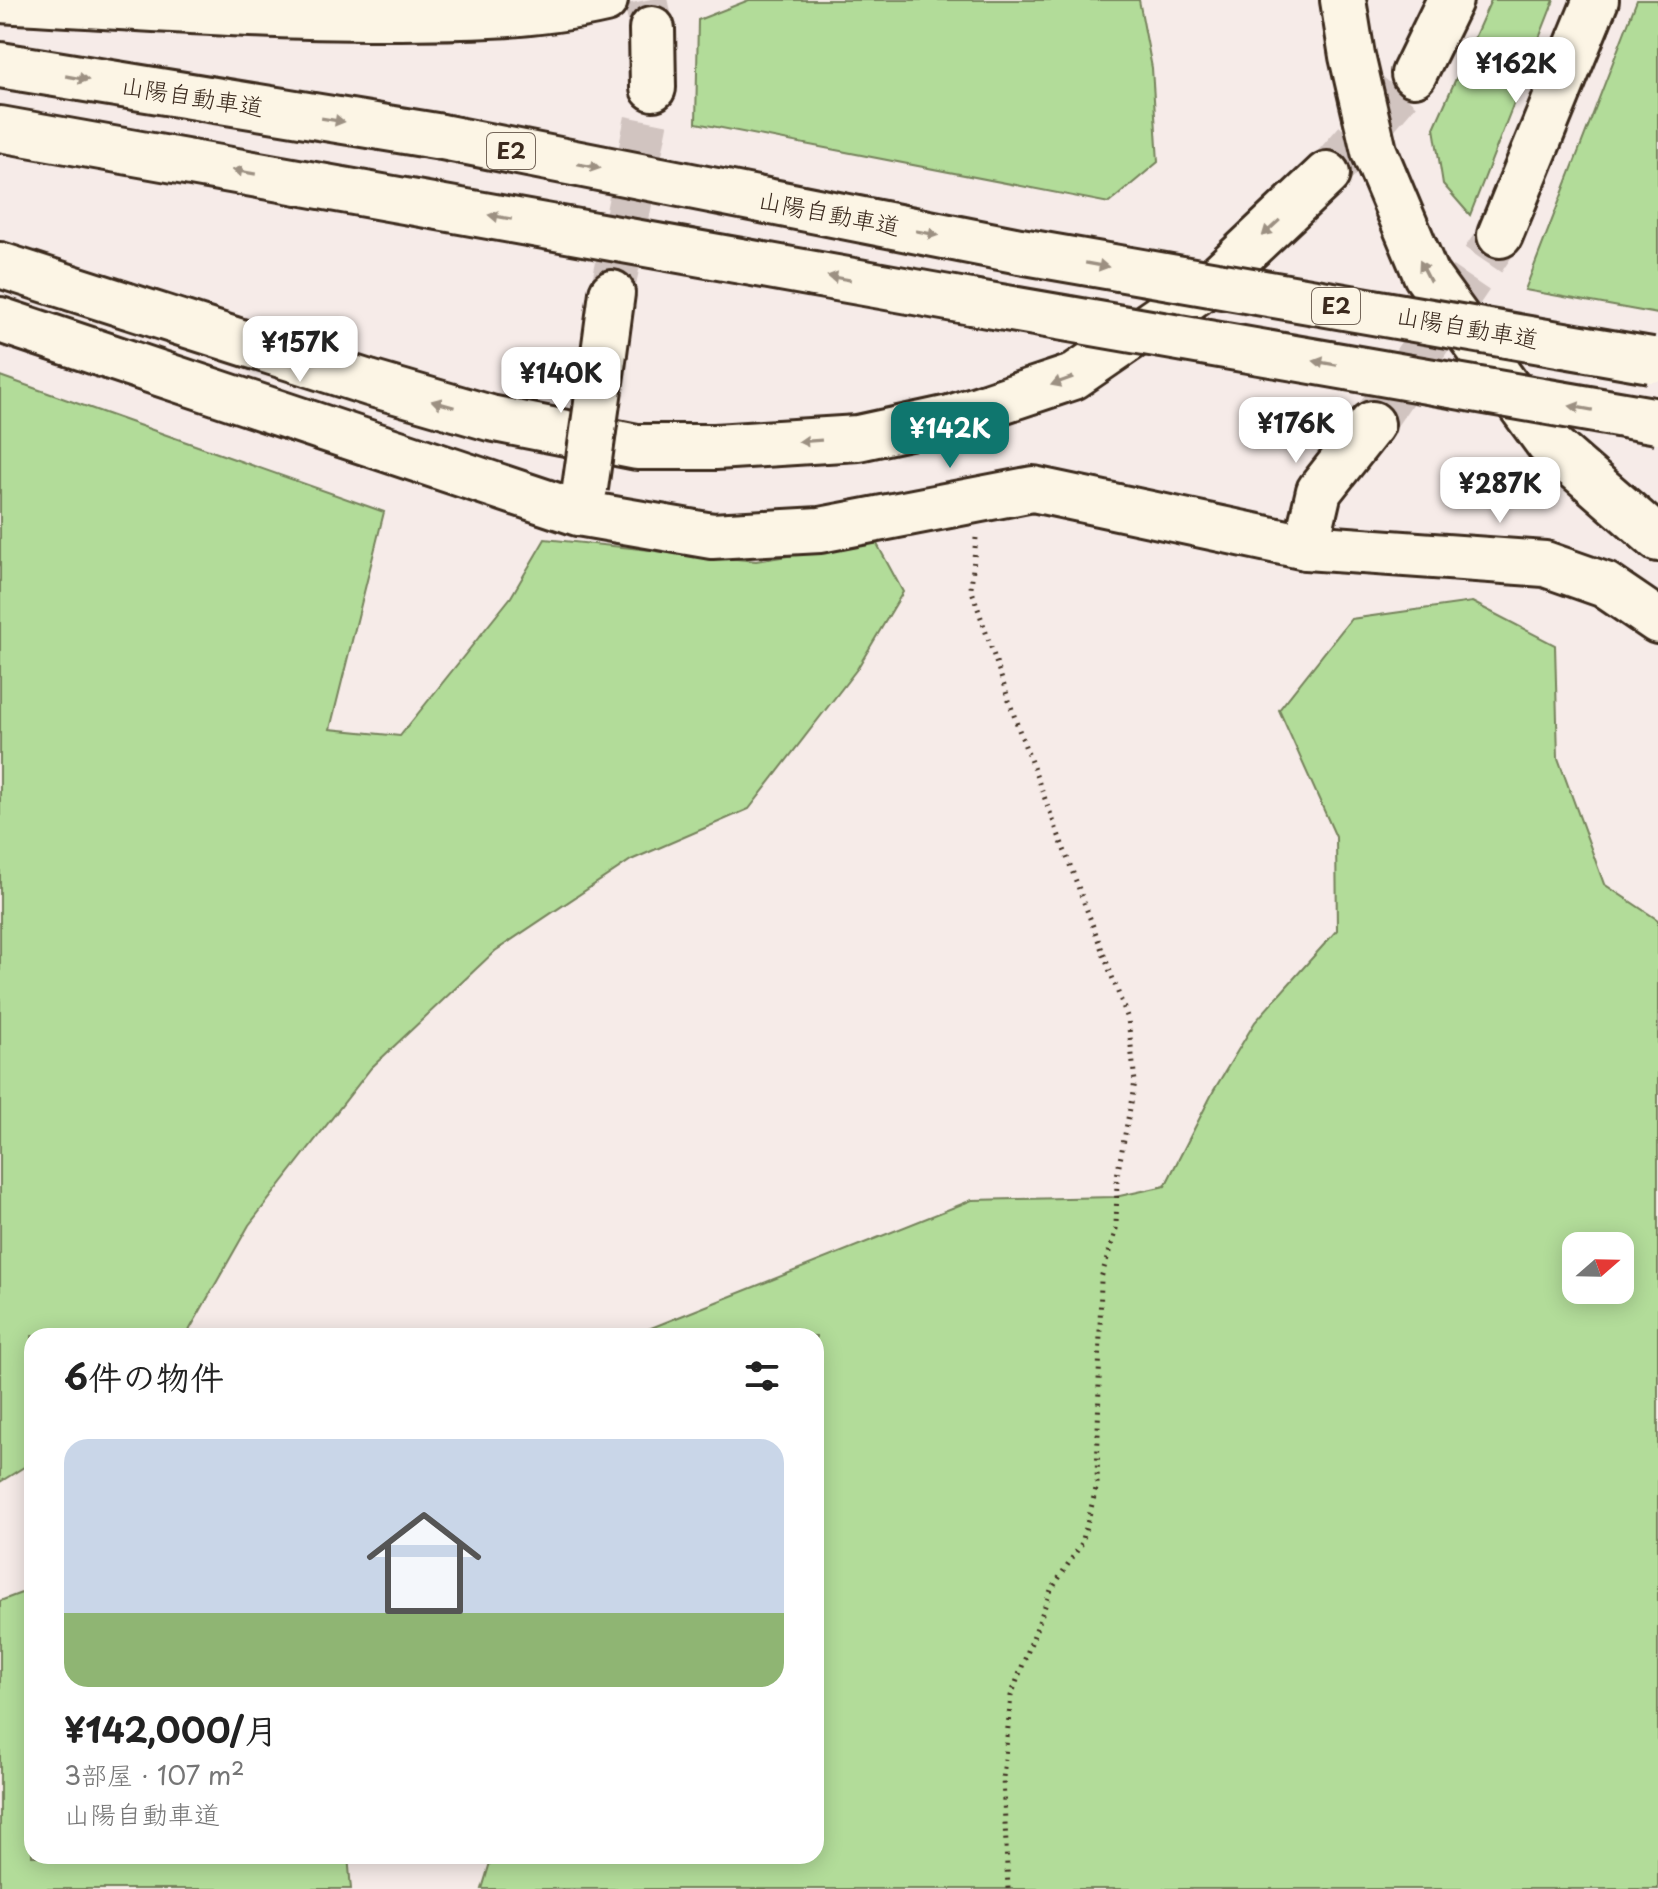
<!DOCTYPE html>
<html lang="ja">
<meta charset="utf-8">
<style>
body{margin:0;font-family:"Playpen Sans","Klee One",sans-serif;background:#f2f2f2;color:#222;height:100vh;display:flex;flex-direction:column;font-size:30px;white-space:nowrap}
*{box-sizing:border-box;margin:0}
p{font-size:26px;color:#767676}
.icon{flex:none;width:44px;height:44px;fill:none;stroke:currentColor;stroke-width:2;stroke-linecap:round;stroke-linejoin:round}
.map{position:relative;flex:1;overflow:hidden}
.drawer{position:absolute;left:24px;top:1328px;width:800px;height:536px;display:flex;flex-direction:column;background:#fff;border-radius:24px;box-shadow:0 4px 20px #0003}
.drawer>*{flex:none}
.needle{width:52px;rotate:70deg}
.tools{position:absolute;left:1562px;top:1232px;display:grid;gap:16px}
.tools a{display:grid;place-items:center;width:72px;height:72px;border-radius:16px;background:#fff;box-shadow:0 4px 20px #0003;font-size:40px}
.price{position:absolute;translate:-50% -68px;padding:0 18px;border-radius:16px;background:#fff;color:#222;font-size:26px;line-height:52px;filter:drop-shadow(0 2px 4px #0008)}
.price::after{content:'';position:absolute;left:50%;top:48px;width:24px;height:18px;margin-left:-12px;background:inherit;clip-path:polygon(0 0,100% 0,50% 100%)}
.price.current{background:#0f766e;color:#fff}
ul{padding:0;list-style:none}
li{display:grid;align-content:center;gap:16px;height:424px;padding:0 40px}
li span{display:grid;place-items:center;height:248px;border-radius:24px;color:#555}
li>.icon{margin-inline-start:auto}
span .icon{width:144px;height:144px;fill:#fffc;stroke-width:1}
li b{font-size:34px}
h2{display:flex;justify-content:space-between;align-items:center;height:96px;padding:0 40px;font-size:34px}
.map>svg:first-child{display:block}
</style>
<div class="map">
<svg width="1658" height="1889" viewBox="0 0 1658 1889">
<rect width="100%" height="100%" fill="#f6ebe8"/>
<filter id="ink" filterUnits="userSpaceOnUse"><feTurbulence type="fractalNoise" baseFrequency=".0125" numOctaves="2"/><feDisplacementMap in="SourceGraphic" scale="16" xChannelSelector="R" yChannelSelector="G"/><feConvolveMatrix kernelMatrix="1 2 1 2 8 2 1 2 1" color-interpolation-filters="sRGB"/></filter>
<g filter="url(#ink)">
<!-- green -->
<g fill="#b2dc99" stroke="#76835c" stroke-width="2" fill-rule="evenodd">
<polygon points="749,0 1139,0 1152,68 1158,162 1109,203 696,123 698,20"/>
<polygon points="1491,0 1554,0 1470,215 1443,184 1434,128"/>
<polygon points="1637,0 1658,0 1658,314 1525,290"/>
<polygon points="0,376 384,512 330,729 400,736 511,597 545,539 756,561 876,542 903,592 857,669 749,809 631,860 495,951 371,1068 249,1225 186,1336 32,1336 32,1462 0,1482"/>
<path d="M1472,602L1555,645L1558,758L1604,884L1658,920V1889H482L492,1856H816V1336H631L972,1200L1115,1197L1165,1186L1214,1090L1255,1022L1337,930L1336,837L1279,710L1351,619ZM1576,1246H1620V1290H1576Z"/>
<polygon points="32,1589 32,1856 348,1856 351,1889 0,1889 0,1601"/>
</g>
<g fill="none" stroke-linecap="round" stroke-linejoin="round">
<!-- minor-tunnel -->
<g stroke="#d1c4c0" stroke-width="44" stroke-dasharray="44 22" stroke-linecap="butt">
<polyline points="646,0 652,29"/>
<polyline points="612,293 653,88"/>
<polyline points="1372,424 1500,235"/>
</g>
<!-- highway-tunnel -->
<polyline stroke="#d1c4c0" stroke-width="44" stroke-dasharray="44 22" stroke-linecap="butt" points="1327,174 1414,74"/>
<!-- minor casing -->
<g stroke="#3b2a1e" stroke-width="50">
<g id="minor">
<polyline points="652,29 653,88"/>
<polyline points="1500,235 1596,0"/>
<polyline points="0,320 578,513 712,536 820,530 1033,489 1306,547 1545,564 1605,585 1658,621"/>
<polyline points="604,353 612,293"/>
<polyline points="1306,547 1319,491 1372,424"/>
</g>
</g>
<!-- highway casing -->
<g stroke="#3b2a1e" stroke-width="50">
<g id="highway">
<path d="M0,0C127,7 255,17 382,17C457,17 532,17 605,0"/>
<polyline points="1343,0 1352,56 1374,151 1426,275 1548,443 1658,539"/>
<polyline points="0,65 442,137 1020,251"/>
<polyline points="1414,74 1450,0"/>
<polyline points="0,129 971,302"/>
<polyline points="0,265 369,383 490,418 637,447 715,447 858,438 950,418 1073,377 1216,279 1327,174"/>
</g>
</g>
<!-- path -->
<polyline stroke="#3b2a1e" stroke-width="5" stroke-dasharray="2 6" stroke-linecap="butt" points="976,538 971,588 1019,730 1128,1019 1135,1082 1117,1176 1116,1229 1101,1278 1097,1485 1082,1543 1051,1590 1011,1696 1003,1778 1008,1889"/>
<!-- minor -->
<use href="#minor" stroke="#fcf5e5" stroke-width="44"/>
<!-- highway -->
<use href="#highway" stroke="#fcf5e5" stroke-width="44"/>
<!-- minor-bridge casing -->
<g stroke="#3b2a1e" stroke-width="50" stroke-linecap="butt">
<polyline id="minor-bridge" points="585,488 604,353"/>
</g>
<!-- highway-bridge casing -->
<g stroke="#3b2a1e" stroke-width="50" stroke-linecap="butt">
<g id="highway-bridge">
<polyline points="1020,251 1651,360"/>
<polyline points="971,302 1658,421"/>
</g>
</g>
<!-- minor-bridge -->
<use href="#minor-bridge" stroke="#fcf5e5" stroke-width="44"/>
<!-- highway-bridge -->
<use href="#highway-bridge" stroke="#fcf5e5" stroke-width="44"/>
</g>
<!-- one-way arrows -->
<defs><path id="oneway-solid" d="M-6-.8H1V-3.2L6.5 0L1 3.2V.8H-6Z" transform="scale(2)"/></defs>
<g fill="#9c9082">
<use href="#oneway-solid" transform="translate(77 78) rotate(10)"/>
<use href="#oneway-solid" transform="translate(333 120) rotate(9)"/>
<use href="#oneway-solid" transform="translate(589 166) rotate(11)"/>
<use href="#oneway-solid" transform="translate(244 172) rotate(-170)"/>
<use href="#oneway-solid" transform="translate(500 217) rotate(-170)"/>
<use href="#oneway-solid" transform="translate(1271 228) rotate(137)"/>
<use href="#oneway-solid" transform="translate(927 233) rotate(11)"/>
<use href="#oneway-solid" transform="translate(1097 265) rotate(10)"/>
<use href="#oneway-solid" transform="translate(1425 271) rotate(-117)"/>
<use href="#oneway-solid" transform="translate(839 278) rotate(-170)"/>
<use href="#oneway-solid" transform="translate(1325 363) rotate(-170)"/>
<use href="#oneway-solid" transform="translate(1062 381) rotate(160)"/>
<use href="#oneway-solid" transform="translate(443 404) rotate(-164)"/>
<use href="#oneway-solid" transform="translate(1581 408) rotate(-170)"/>
<use href="#oneway-solid" transform="translate(810 441) rotate(176)"/>
</g>
</g>
<g text-anchor="middle" stroke-width="8" stroke-linejoin="round" paint-order="stroke">
<!-- shield labels -->
<g fill="#fcf5e5" stroke="#75675a" stroke-width="2">
<rect x="487" y="133" width="48" height="36" rx="6"/>
<rect x="1312" y="288" width="48" height="36" rx="6"/>
</g>
<g font-size="22" font-weight="bold" fill="#3b2a1e">
<text x="511" y="159">E2</text>
<text x="1336" y="314">E2</text>
</g>
<!-- street labels -->
<g font-size="24" fill="#3b2a1e" stroke="#fcf5e5">
<text transform="translate(192 97) rotate(9)" y="8">山陽自動車道</text>
<text transform="translate(829 214) rotate(11)" y="8">山陽自動車道</text>
<text transform="translate(1467 328) rotate(10)" y="8">山陽自動車道</text>
</g>
</g>
</svg>
<div class="tools">
<a><svg class="needle" viewBox="-14 -14 28 28"><path d="M0-13l5 13h-10z" fill="#e53935"/><path d="M0 13l5-13h-10z" fill="#767676"/></svg></a>
</div>
<b class="price" style="left:1516px;top:105px">¥162K</b>
<b class="price" style="left:300px;top:384px">¥157K</b>
<b class="price" style="left:561px;top:415px">¥140K</b>
<b class="price" style="left:1296px;top:465px">¥176K</b>
<b class="price current" style="left:950px;top:470px">¥142K</b>
<b class="price" style="left:1500px;top:525px">¥287K</b>
<section class="drawer">
<h2>6件の物件<svg class="icon" aria-label="filters" viewBox="0 0 24 24"><path d="M4 7h16M4 17h16"/><circle cx="9" cy="7" r="2"/><circle cx="15" cy="17" r="2"/></svg></h2>
<ul>
<li><span style="background:linear-gradient(#c9d6e8 70%,#8fb573 0)"><svg class="icon" aria-label="home" viewBox="0 0 24 24"><path d="M3 11l9-7 9 7M6 9v11h12V9"/></svg></span><div><b>¥142,000/月</b><p>3部屋 · 107 m²</p><p>山陽自動車道</p></div></li>
</ul>
</section>
</div>
